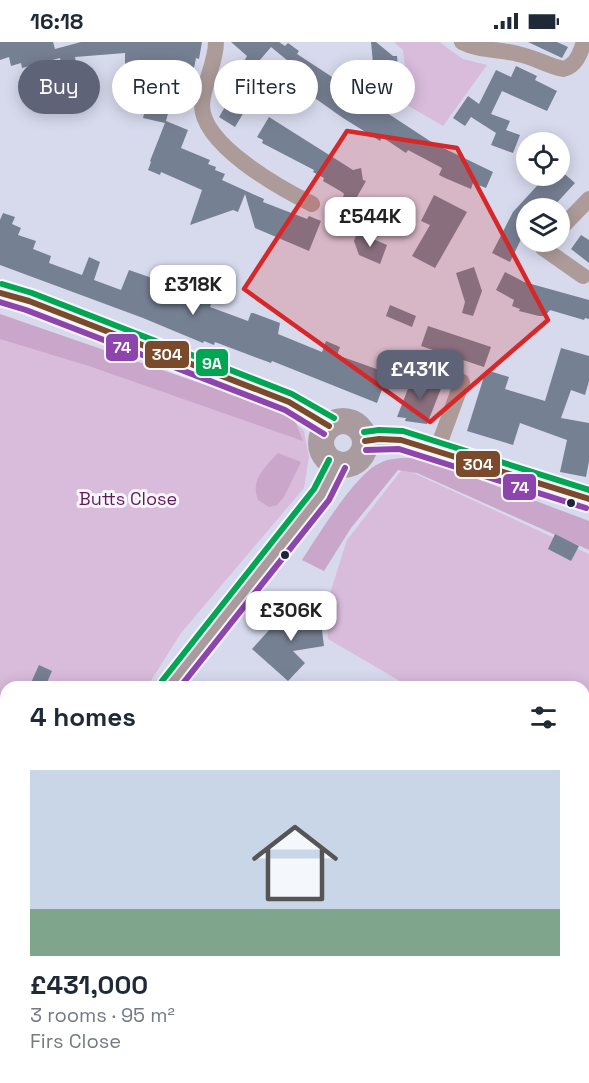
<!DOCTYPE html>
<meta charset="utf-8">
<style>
body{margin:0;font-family:"Space Grotesk",sans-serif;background:#f6f6f7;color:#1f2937;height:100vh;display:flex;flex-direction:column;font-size:22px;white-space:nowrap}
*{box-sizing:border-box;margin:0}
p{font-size:20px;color:#747a83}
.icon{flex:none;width:33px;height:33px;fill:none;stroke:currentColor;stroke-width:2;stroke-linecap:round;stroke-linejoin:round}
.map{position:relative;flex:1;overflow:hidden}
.side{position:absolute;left:0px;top:639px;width:590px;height:402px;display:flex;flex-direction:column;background:#fff;border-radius:18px 18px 0 0;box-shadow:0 3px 15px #0003}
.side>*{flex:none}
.banner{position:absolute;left:18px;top:18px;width:554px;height:54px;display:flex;gap:12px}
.controls{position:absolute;left:516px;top:90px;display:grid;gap:12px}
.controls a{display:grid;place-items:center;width:54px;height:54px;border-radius:50%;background:#fff;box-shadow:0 3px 15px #0003;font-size:30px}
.price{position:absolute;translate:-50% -51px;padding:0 14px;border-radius:12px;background:#fff;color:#222;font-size:20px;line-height:39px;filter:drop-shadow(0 2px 3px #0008)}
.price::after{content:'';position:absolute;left:50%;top:36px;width:18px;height:14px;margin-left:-9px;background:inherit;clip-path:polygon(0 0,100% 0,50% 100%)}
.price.active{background:#5f6378;color:#fff}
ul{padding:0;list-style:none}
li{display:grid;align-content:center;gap:12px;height:318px;padding:0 30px}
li+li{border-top:2px solid #e0e1e3}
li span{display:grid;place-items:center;height:186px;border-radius:0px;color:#555}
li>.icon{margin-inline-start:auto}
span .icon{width:108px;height:108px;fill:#fffc;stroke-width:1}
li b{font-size:26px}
h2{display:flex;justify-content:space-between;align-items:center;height:72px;padding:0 30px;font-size:26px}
.pill{padding:0 21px;border-radius:27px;background:#fff;box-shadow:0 3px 15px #0003;font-size:21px;line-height:54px}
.pill.active{background:#5f6378;color:#fff}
.status{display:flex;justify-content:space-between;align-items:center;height:42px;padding:0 30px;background:#fff;direction:ltr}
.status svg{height:16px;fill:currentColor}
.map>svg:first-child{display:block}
</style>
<div class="status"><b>16:18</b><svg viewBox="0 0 49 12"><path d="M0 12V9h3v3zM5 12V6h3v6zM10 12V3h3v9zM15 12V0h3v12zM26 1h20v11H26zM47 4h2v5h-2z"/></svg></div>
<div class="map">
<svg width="589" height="1041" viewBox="0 0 589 1041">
<rect width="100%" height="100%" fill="#d7daed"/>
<!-- green -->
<g fill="#d9bbdb">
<polygon points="394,0 439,0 463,17 487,23 443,84 402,60 408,52 403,8"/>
<polygon points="0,284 285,372 304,389 309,415 304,446 181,591 147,645 6,645 6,827 0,825"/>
<polygon points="403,426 589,512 589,683 584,690 584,645 410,645 328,597 325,567 347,498"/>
</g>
<!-- forest -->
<g fill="#c9a6ca">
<polygon points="0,272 269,365 295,379 303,399 89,324 0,297"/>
<path d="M278,411L301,420L284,455L277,463L269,465L258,458C250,438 265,425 278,411Z"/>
<path d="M412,416L451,427L589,479V508L417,431L398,428L351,486L324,529L302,518C317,495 356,431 380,421C390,416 401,416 412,416Z"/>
<polygon points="589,688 589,751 584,761 584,695"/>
</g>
<!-- building -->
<g fill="#768093">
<polygon points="0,0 53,0 55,7 81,0 202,0 199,17 196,16 193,31 144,22 125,22 125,11 75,15 81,45 67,48 60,16 22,26 21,21 11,24 9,15 0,18"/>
<polygon points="231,0 279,0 285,4 288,1 299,9 297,12 433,101 493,130 486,146 473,141 471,147 445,136 439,133 442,126 408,108 406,111 382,95 380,99 343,76 285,35 293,23 271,5 272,4 253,26 267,39 252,65 244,70 235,85 219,75 229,58 222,54 229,42 231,43 247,14"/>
<polygon points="371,0 376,0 393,14 397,14 399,38 383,40 382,31 374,32"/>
<polygon points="528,0 557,0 568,5 562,16"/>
<polygon points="516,24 537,34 535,38 557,49 547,69 502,49 491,72 510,79 506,88 520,93 513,111 491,103 496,91 471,75 465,84 453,76 468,54 479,62 496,28 511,35"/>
<polygon points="148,54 160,56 159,62 170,64 166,79 188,88 181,106 210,118 208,122 216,125 215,128 225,132 222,138 264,157 263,160 307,177 309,174 321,179 309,209 255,186 245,152 238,170 233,168 190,183 202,148 161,130 160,133 148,128 151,120 150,119 165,81 143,76"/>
<polygon points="269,75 353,128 361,126 363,138 366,139 349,169 354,171 349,183 342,180 338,187 333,184 344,152 342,150 323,139 324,136 313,130 314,128 262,101 263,98 257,95"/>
<polygon points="560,128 575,141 552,166 526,166 526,187 510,220 492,211 513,170 546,134 560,134"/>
<polygon points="434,153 467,170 435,226 412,214 430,183 421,179"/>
<polygon points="3,171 15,175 12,182 21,186 18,193 36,199 33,207 51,214 49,221 82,233 89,215 100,220 94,238 121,248 129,228 181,246 186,232 215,243 210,256 213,257 210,265 248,279 251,271 253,271 280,281 278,292 322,310 326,299 340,305 337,313 388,331 377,361 272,319 271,321 215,300 214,303 204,299 203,301 143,276 0,223 0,178"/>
<polygon points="357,190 387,203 380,222 359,213 354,199"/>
<polygon points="581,193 589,198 589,221 571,207"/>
<polygon points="474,225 482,249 473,274 462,271 465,260 456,231"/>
<polygon points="505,230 524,240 589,258 589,277 585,276 584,278 550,268 545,274 539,274 519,269 520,267 512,264 514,258 496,248"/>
<polygon points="390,263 416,274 412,285 386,274"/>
<polygon points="428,284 491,305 484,325 421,304"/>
<polygon points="561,306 589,314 589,339 585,353 571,348 561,376 589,381 589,419 586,435 560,430 567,398 520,381 513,403 467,389 486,328 509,335 505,347 545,359"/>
<polygon points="413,334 442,344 427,382 405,379 406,376 397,375"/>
<polygon points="555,492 579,504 571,519 548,507"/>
<polygon points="289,566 314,588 322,567 335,572 331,585 321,581 324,604 293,609 305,621 288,639 252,607"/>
<polygon points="39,623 52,629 45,645 29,645"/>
</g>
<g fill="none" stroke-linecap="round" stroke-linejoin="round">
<!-- pedestrian -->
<polyline stroke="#ac9b99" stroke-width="12" points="0,831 6,834"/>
<!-- minor -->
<g stroke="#ac9b99" stroke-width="16">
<path d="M216,0C216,21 203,42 202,63C202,103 280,146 312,162"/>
<path d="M462,0C480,9 499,7 518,12C534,15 548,24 563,27C576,24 580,12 584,0"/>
<polyline points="560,187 589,157"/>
<polyline points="549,200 543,206 583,234"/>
<polyline points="414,322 462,340 437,408"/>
<polyline points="444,1035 452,1041"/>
<polyline points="579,1041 589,1028"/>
</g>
<!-- primary -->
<g stroke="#aa9b9f" stroke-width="26">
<polyline points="0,251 29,259 289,360 329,384"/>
<circle cx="343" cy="401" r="22"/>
<polyline points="365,399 379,397 401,398 589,457"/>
<polyline points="169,645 322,452 337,422"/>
<polyline points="0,937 6,925"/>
</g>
<!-- bus-1 casing -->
<g stroke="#f5f7fd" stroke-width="10">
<g id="bus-1">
<polyline points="0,251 29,259 289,360 329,384"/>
<polyline points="365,399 379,397 401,398 589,457"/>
</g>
</g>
<!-- bus-2 casing -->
<g stroke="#f5f7fd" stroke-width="10">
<g id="bus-2">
<polyline points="0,260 26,268 285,368 324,392"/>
<polyline points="366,408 399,407 586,466"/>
<polyline points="180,645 329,458 345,426"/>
</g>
</g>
<!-- bus-3 casing -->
<g stroke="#f5f7fd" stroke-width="10">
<g id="bus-3">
<polyline points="2,242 32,251 292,352 334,376"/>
<polyline points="364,390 379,388 403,389 589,448"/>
<polyline points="162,639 314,447 329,418"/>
</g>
</g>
<!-- bus-1 -->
<use href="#bus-1" stroke="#7a4b2a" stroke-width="6"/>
<!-- bus-2 -->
<use href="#bus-2" stroke="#8e44ad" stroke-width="6"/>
<!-- bus-3 -->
<use href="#bus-3" stroke="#00a651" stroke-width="6"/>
</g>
<!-- marked area -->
<path fill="#d62828" fill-opacity="0.2" stroke="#d62828" stroke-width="4.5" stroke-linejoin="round" d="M347,89L457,106L548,278L430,380L244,247Z"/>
<!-- markers -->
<g fill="#1f2339" stroke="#f5f7fd" stroke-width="2">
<circle cx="571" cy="461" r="5"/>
<circle cx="285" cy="513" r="5"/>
</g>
<g text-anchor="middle" stroke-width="6" stroke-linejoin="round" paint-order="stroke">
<!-- park labels -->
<g font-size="18" fill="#67185a" stroke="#f5f7fd">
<text x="128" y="463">Butts Close</text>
</g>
</g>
<g stroke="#f5f7fd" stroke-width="2">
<rect x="105" y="291" width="34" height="29" rx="6" fill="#8e44ad"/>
<rect x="144" y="298" width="46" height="29" rx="6" fill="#7a4b2a"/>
<rect x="195" y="306" width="34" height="29" rx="6" fill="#00a651"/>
<rect x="455" y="408" width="46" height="28" rx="6" fill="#7a4b2a"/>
<rect x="502" y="431" width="35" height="28" rx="6" fill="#8e44ad"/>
</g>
<g font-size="16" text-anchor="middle" font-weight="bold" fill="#fff">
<text x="122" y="311">74</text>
<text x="167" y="318">304</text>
<text x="212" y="327">9A</text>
<text x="478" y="428">304</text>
<text x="520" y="451">74</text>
</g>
</svg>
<div class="controls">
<a><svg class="icon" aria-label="locate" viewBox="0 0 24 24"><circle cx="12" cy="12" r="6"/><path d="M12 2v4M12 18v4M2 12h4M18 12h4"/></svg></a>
<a><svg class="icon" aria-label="layers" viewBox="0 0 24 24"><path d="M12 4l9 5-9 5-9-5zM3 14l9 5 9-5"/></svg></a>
</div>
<b class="price" style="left:370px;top:206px">£544K</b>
<b class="price" style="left:193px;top:274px">£318K</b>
<b class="price active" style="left:420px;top:359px">£431K</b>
<b class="price" style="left:291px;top:600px">£306K</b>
<div class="banner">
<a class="pill active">Buy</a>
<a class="pill">Rent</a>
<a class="pill">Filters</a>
<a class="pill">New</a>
</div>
<section class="side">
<h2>4 homes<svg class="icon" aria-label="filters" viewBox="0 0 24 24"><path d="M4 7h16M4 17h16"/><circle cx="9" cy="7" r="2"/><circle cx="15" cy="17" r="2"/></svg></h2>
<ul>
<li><span style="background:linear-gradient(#c9d6e8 75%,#7fa58c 0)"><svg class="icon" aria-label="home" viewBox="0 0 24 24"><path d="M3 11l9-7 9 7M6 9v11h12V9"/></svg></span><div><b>£431,000</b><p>3 rooms · 95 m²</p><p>Firs Close</p></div></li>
</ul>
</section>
</div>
